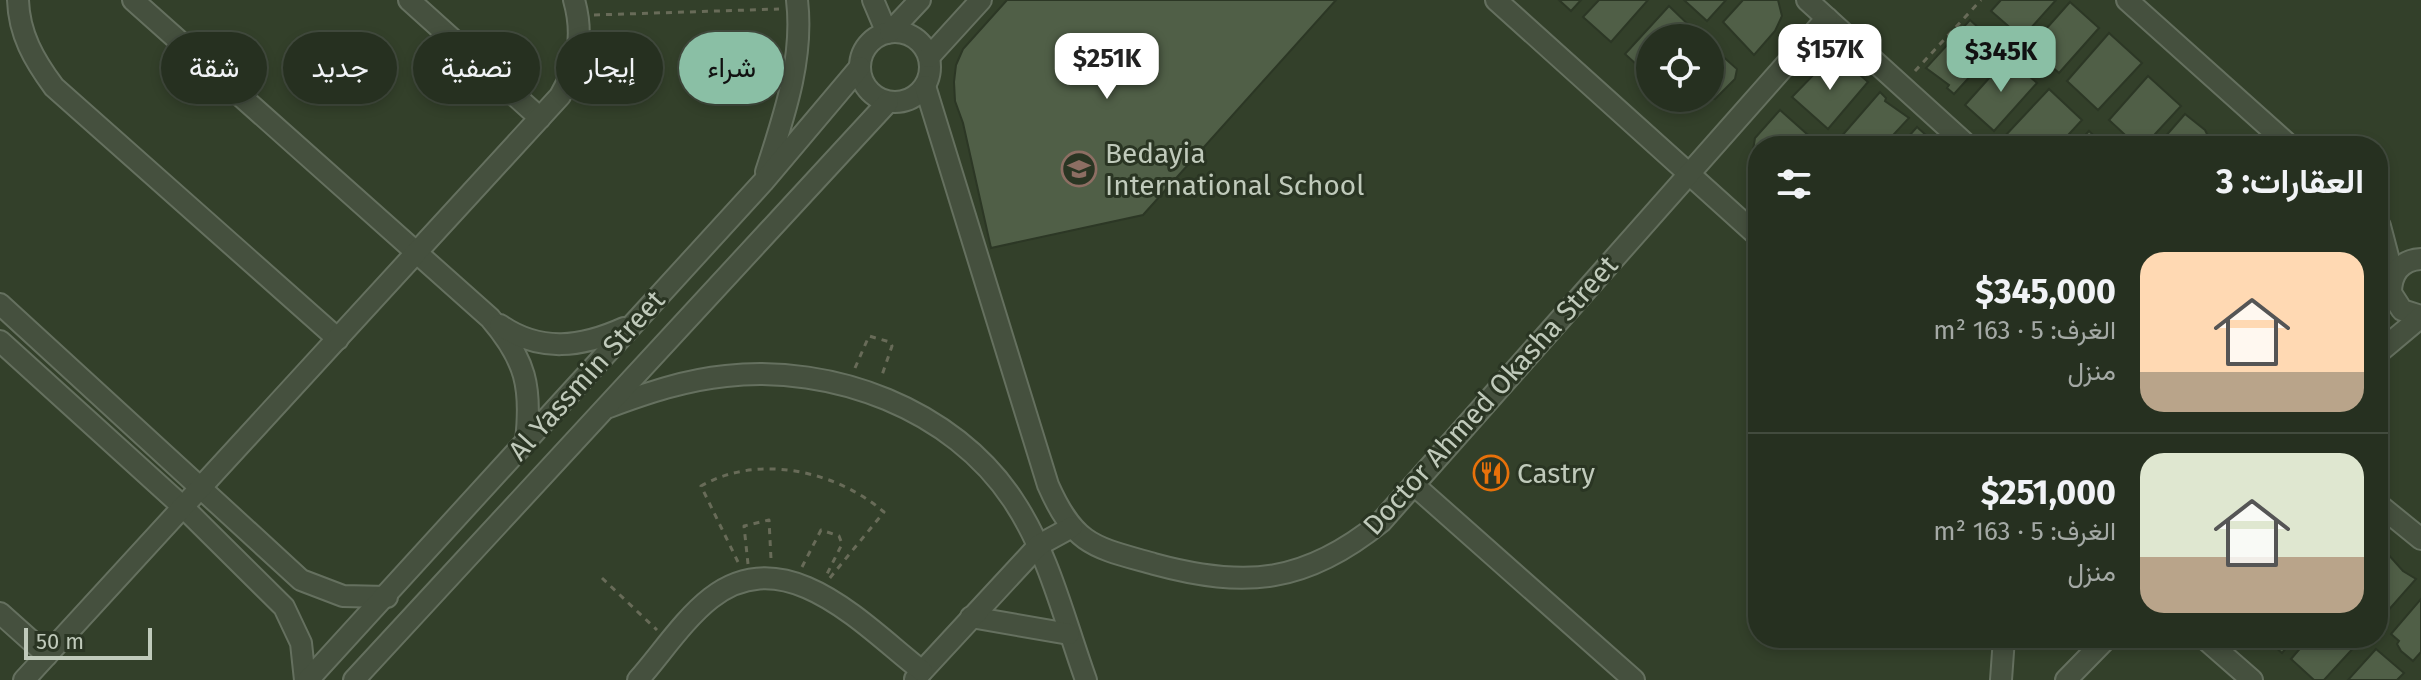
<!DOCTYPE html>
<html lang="ar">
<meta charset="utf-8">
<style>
body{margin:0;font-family:"Fira Sans",Vazirmatn,sans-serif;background:#323c2d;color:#f1f3f6;direction:rtl;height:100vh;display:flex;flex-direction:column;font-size:30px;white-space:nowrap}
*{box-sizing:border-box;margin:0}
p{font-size:26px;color:#a4a9a5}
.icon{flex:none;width:44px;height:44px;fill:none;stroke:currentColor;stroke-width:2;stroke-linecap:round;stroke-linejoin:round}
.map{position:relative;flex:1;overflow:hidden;direction:ltr}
.side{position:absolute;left:1748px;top:136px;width:640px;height:512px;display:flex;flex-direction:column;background:#263020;border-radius:32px;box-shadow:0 4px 12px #0003,0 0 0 2px #424b3e;direction:rtl}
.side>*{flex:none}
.top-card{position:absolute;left:24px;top:32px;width:760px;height:72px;direction:rtl;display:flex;gap:16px}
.buttons{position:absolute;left:1636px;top:24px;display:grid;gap:16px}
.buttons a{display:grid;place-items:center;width:88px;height:88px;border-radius:50%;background:#263020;box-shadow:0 4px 12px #0003,0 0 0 2px #424b3e;font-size:40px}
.scale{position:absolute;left:24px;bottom:20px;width:128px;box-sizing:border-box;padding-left:8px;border:4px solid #c0cabb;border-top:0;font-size:22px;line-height:28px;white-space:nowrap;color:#c0cabb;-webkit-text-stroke:6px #2a3523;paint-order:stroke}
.price{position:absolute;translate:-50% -68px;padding:0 18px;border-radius:16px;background:#fff;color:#222;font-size:26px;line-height:52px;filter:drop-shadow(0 2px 4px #0008)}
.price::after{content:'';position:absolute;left:50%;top:48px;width:24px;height:18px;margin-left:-12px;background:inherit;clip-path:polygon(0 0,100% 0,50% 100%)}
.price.active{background:#8abfa5;color:#111}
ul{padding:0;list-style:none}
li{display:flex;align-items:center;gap:24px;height:200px;padding:0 24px}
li+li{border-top:2px solid #424b3e}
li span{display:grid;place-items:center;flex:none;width:224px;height:160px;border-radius:24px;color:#555}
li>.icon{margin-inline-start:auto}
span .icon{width:96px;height:96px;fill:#fffc;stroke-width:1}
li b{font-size:34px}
h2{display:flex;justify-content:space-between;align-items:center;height:96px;padding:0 24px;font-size:34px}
.pill{padding:0 28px;border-radius:36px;background:#263020;box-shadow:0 4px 12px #0003,0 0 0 2px #424b3e;font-size:28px;line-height:72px}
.pill.active{background:#8abfa5;color:#111}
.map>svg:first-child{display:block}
</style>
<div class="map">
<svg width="2421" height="680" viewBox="0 0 2421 680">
<rect width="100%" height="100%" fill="#33402a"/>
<!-- building -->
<g fill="#505f47" stroke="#2c3725" stroke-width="2">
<polygon points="1007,0 1336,0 1143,215 991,248 963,123 955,101 954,82 956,65 963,49"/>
<polygon points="1559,0 1581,0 1571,11"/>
<polygon points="1599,0 1648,0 1611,42 1583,17"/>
<polygon points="1684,0 1726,0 1707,21"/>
<polygon points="1743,0 1778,0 1782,16 1775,31 1754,55 1723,22"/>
<polygon points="2001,0 2056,0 2022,38 1991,11"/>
<polygon points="2070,2 2099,28 2059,73 2030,47"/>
<polygon points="1669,6 1697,33 1692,38 1650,38 1650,77 1625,54"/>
<polygon points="1970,20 1980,29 1977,32 1995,49 1954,94 1947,88 1949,85 1926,68"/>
<polygon points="2109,33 2142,63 2098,110 2067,81"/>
<polygon points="1710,45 1737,69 1735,79 1715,99 1710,97"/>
<polygon points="2008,57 2037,83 1994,131 1965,105"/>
<polygon points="1843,60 1868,82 1828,129 1792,97 1820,68 1832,64 1836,68"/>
<polygon points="2148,76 2181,106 2144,146 2137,146 2109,120"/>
<polygon points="2049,89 2082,120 2058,146 2013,146 2004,137"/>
<polygon points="1880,92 1886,98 1885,101 1909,118 1883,146 1849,146 1840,138"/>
<polygon points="1675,98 1710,98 1705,104 1697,105"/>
<polygon points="1780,110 1817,143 1813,146 1758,146 1758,175 1751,162 1755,138"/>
<polygon points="2185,114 2205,130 2210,140 2207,146 2157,146"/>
<polygon points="1917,127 1938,146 1900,146"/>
<polygon points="2089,131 2105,146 2075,146"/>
<polygon points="2387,553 2403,571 2416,579 2378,622 2378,564"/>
<polygon points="2421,599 2421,652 2413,661 2401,651 2397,644 2399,641 2391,634"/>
<polygon points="2265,638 2295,638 2282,653"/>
<polygon points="2309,638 2350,638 2357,644 2324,680 2314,680 2291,659"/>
<polygon points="2376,649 2404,673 2397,680 2348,680"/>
</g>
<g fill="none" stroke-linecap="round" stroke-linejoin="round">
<!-- minor casing -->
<g stroke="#65705f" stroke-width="24">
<g id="minor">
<path d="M18,0C19,34 34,60 54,87L338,339"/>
<path d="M133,0L490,318C526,360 532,387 526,441"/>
<polyline points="409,0 540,118"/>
<polyline points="873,0 887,33"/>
<polyline points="1496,0 1758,236"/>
<polyline points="1807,0 1968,146"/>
<polyline points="2127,0 2290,146"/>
<circle cx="895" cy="67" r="35"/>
<polyline points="890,32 920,0"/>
<polyline points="929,57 981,0"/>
<path d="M925,86L1048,485C1075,546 1094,547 1154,564C1246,589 1306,583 1381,522L1827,18"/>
<path d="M766,172C784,116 804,59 797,0"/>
<polyline points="2380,226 2390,264 2391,282"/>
<path d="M2421,259C2401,260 2391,273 2391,293L2402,310L2421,316"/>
<polyline points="0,304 301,580 343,596 387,597"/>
<path d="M500,325C540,353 582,347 624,328"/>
<polyline points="0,341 183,507 284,607 301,643 305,680"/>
<polyline points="2378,353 2421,317"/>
<path d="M609,407C647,393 685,380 726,376C832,364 953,409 1013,500C1049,554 1064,619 1086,680"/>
<polyline points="1414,485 1634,680"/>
<polyline points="2378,504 2421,539"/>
<polyline points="0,613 47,655"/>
<polyline points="971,617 1069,634"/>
<polyline points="2204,638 2252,680"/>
<polyline points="915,679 1039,545 1072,527"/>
<path d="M24,680L560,96C578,65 584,35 574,0"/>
<polyline points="308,680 763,182 860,67"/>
<polyline points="354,680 888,102"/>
<path d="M638,680C661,654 684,619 711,598C787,539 865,627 922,671"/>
<polyline points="2001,680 2004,638"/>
<polyline points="2066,680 2107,638"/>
</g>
</g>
<!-- path -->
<g stroke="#686b58" stroke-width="3" stroke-dasharray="6 6" stroke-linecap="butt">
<polyline points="594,15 779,9"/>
<polyline points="1915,71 1981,0"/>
<polyline points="855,368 869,336 890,342 892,346 881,378"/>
<path d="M738,562L701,486C759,453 836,471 884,512L829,579"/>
<polyline points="748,564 744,526 769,520 771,559"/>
<polyline points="802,567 821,530 839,536 842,544 825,578"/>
<polyline points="602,578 657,630"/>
</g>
<!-- minor -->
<use href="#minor" stroke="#45503e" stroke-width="20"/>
</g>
<!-- icons -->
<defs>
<g id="school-ring" transform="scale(1.8)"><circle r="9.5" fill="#2a3523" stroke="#8d6e63" stroke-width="1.5"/><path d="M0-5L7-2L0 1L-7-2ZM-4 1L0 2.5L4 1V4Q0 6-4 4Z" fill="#8d6e63"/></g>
<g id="restaurant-ring" transform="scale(1.8)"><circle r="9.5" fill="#2a3523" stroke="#e8710a" stroke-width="1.5"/><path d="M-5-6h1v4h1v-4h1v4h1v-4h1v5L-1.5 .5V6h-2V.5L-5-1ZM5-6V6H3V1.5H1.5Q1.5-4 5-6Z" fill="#e8710a"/></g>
</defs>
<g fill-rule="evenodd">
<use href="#school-ring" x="1079" y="169"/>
<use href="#restaurant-ring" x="1491" y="473"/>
</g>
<g text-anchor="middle" stroke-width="6" stroke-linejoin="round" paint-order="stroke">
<!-- poi labels -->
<g font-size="28" fill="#c0cabb" stroke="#2a3523" text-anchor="start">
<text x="1105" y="163">Bedayia<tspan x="1105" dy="32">International School</tspan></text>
<text x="1517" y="483">Castry</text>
</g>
<!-- street labels -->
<g font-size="28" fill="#c0cabb" stroke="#2a3523">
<text transform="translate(586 375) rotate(-48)" y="10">Al Yassmin Street</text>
<text transform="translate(1490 395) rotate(-48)" y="10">Doctor Ahmed Okasha Street</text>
</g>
</g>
</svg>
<div class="buttons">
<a><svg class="icon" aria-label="locate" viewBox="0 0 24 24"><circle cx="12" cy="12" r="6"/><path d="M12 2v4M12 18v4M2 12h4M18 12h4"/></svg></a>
</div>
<div class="scale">50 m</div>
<b class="price" style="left:1830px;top:92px">$157K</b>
<b class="price active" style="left:2001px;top:94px">$345K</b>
<b class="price" style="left:1107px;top:101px">$251K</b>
<div class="top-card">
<a class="pill active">شراء</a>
<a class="pill">إيجار</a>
<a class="pill">تصفية</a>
<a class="pill">جديد</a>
<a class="pill">شقة</a>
</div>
<section class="side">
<h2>العقارات: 3<svg class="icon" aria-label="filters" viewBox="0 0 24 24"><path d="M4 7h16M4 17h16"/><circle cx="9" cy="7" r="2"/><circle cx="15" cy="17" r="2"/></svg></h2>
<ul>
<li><span style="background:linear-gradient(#ffd9b3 75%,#b9a48a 0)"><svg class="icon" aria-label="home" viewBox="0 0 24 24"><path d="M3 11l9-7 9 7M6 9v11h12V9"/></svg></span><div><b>$345,000</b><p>الغرف: 5 · 163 m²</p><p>منزل</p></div></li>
<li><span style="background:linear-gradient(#dfe7d0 65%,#b9a48a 0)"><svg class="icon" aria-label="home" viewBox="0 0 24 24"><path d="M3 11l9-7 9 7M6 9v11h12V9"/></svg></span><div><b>$251,000</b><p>الغرف: 5 · 163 m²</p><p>منزل</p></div></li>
</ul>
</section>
</div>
